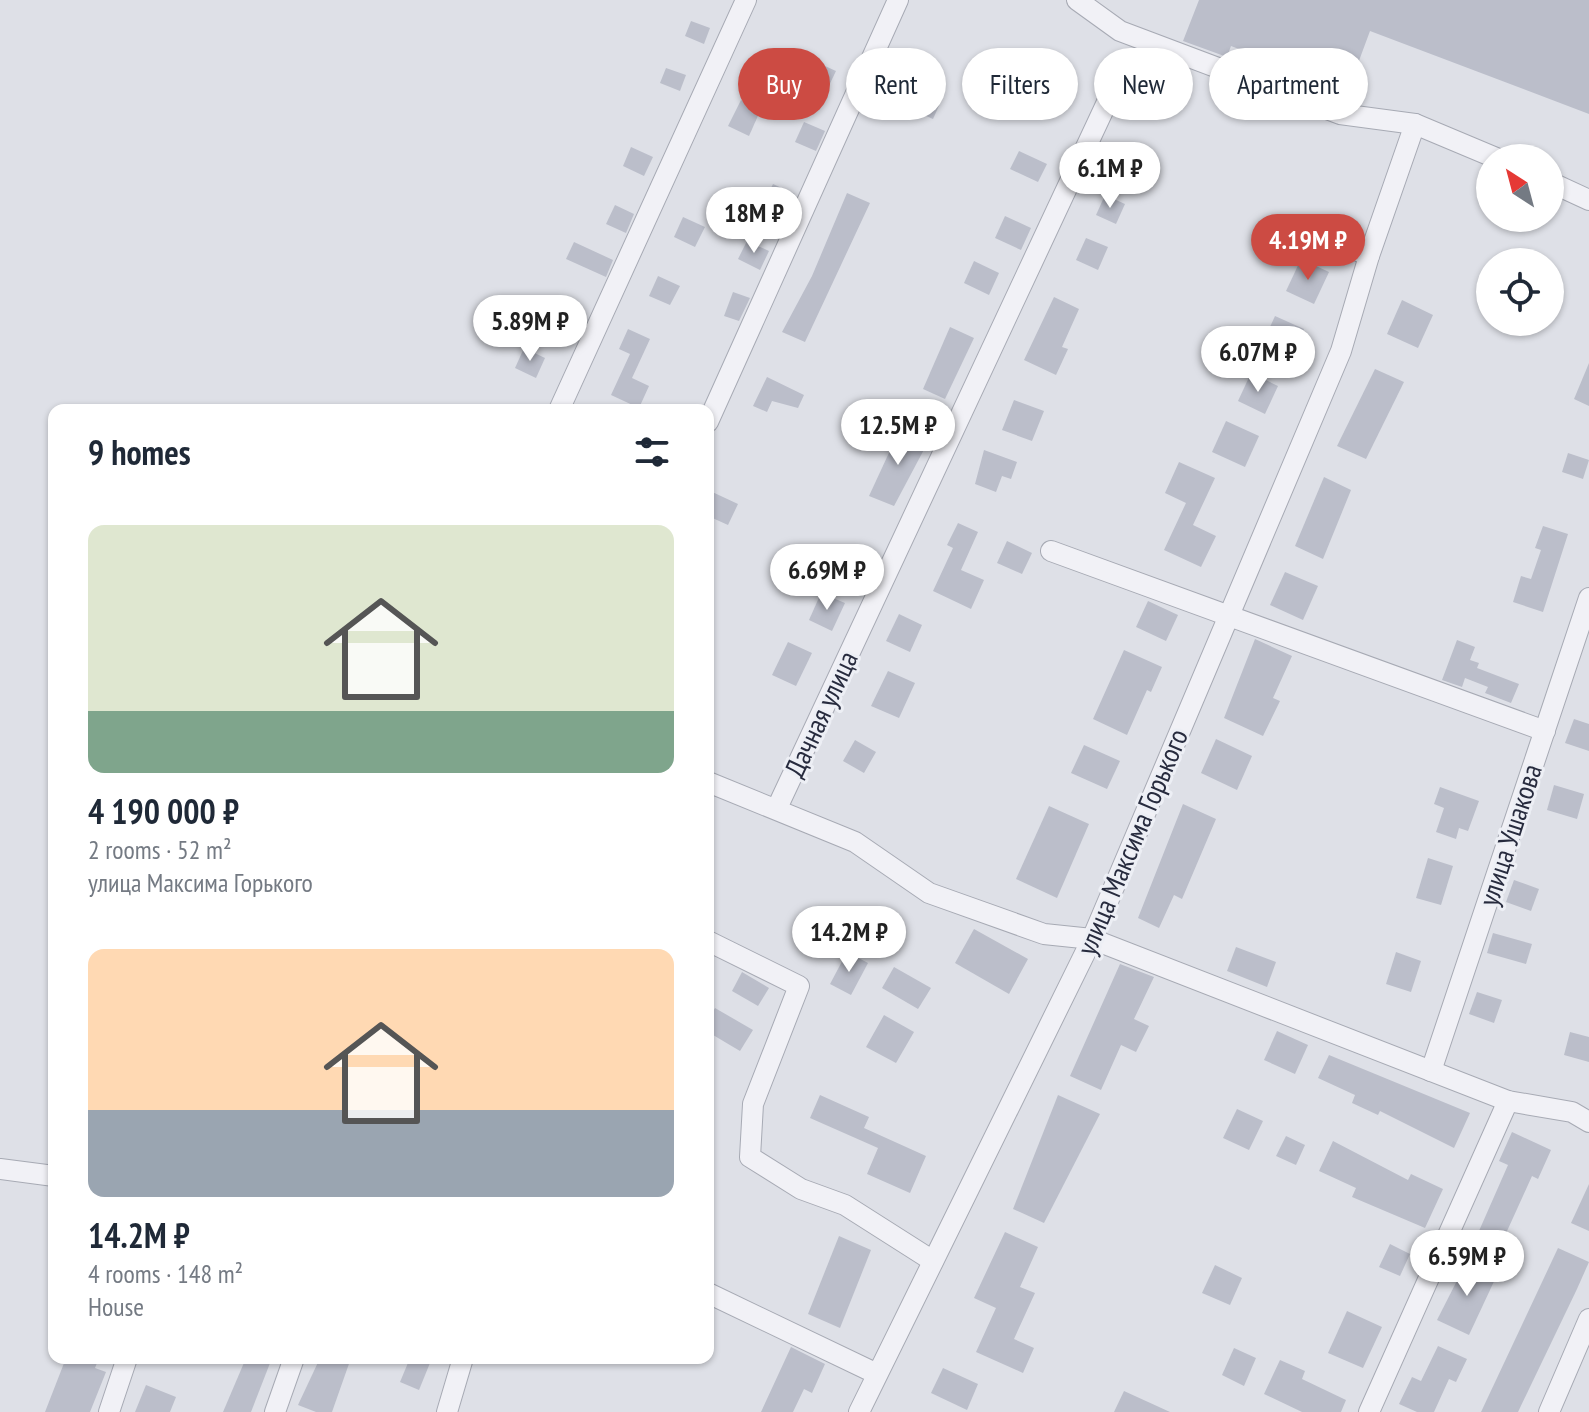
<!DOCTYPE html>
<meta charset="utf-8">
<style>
body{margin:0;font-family:"PT Sans Narrow",sans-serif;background:#f2f2f3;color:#1f2937;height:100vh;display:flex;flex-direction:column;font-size:30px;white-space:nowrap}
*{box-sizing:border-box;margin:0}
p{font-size:26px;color:#747a83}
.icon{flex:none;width:44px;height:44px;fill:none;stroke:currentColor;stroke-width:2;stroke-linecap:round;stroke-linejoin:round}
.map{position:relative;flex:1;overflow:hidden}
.panel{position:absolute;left:48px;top:404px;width:666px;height:960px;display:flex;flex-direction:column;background:#fff;border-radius:16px;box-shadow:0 2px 6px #0004}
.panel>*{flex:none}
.top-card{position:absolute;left:738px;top:48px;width:730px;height:72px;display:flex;gap:16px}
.needle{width:52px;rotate:324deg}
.controls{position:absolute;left:1476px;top:144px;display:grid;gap:16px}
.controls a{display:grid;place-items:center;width:88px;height:88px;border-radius:50%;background:#fff;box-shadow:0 2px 6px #0004;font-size:40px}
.price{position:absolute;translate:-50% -68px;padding:0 18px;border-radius:28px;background:#fff;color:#222;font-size:26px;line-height:52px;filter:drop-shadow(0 2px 4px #0008)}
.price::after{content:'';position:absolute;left:50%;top:48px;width:24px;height:18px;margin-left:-12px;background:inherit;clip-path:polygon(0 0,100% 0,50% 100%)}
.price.active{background:#cc4b43;color:#fff}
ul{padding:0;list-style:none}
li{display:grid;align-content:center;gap:16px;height:424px;padding:0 40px}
li span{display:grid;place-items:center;height:248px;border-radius:16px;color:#555}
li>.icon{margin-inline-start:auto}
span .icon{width:144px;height:144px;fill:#fffc;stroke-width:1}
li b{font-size:34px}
h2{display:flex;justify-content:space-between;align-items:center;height:96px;padding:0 40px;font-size:34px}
.tag{padding:0 28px;border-radius:36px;background:#fff;box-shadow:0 2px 6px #0004;font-size:28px;line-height:72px}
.tag.active{background:#cc4b43;color:#fff}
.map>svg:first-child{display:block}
</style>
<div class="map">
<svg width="1589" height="1412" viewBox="0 0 1589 1412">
<rect width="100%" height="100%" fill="#dee0e7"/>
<!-- building -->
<g fill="#bbbeca">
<polygon points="1199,0 1589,0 1589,114 1370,31 1350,85 1339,81 1334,95 1256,66 1260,57 1231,46 1227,57 1183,41"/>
<polygon points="691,21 710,28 704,44 685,36"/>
<polygon points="766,53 785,62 777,79 758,70"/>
<polygon points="816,62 836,71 824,96 805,86"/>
<polygon points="666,68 686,75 680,91 660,83"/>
<polygon points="917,88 942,99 933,119 908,108"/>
<polygon points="741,100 761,109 749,136 728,126"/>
<polygon points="804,122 825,131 816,151 795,142"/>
<polygon points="631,147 653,157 644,176 623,166"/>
<polygon points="1019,151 1047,164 1038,182 1010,169"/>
<polygon points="773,184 795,194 787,212 764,202"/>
<polygon points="847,193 870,203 805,342 782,332 812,276"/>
<polygon points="1105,195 1125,204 1116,224 1096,215"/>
<polygon points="615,205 634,214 626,233 606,224"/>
<polygon points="1005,216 1031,228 1021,250 995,238"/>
<polygon points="683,217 705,227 695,247 674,237"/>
<polygon points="1086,238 1108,247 1098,270 1076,260"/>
<polygon points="747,241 769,251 760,270 738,259"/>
<polygon points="574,242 613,260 606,277 566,259"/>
<polygon points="1301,259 1329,272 1314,304 1286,291"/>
<polygon points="974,261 999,273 989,295 964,283"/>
<polygon points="658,276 680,286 670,305 649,296"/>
<polygon points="733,292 750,298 739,321 724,316"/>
<polygon points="1054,297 1079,309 1062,347 1068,349 1056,375 1024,360"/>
<polygon points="1402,300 1433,315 1418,348 1387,334"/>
<polygon points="1275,316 1304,329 1288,364 1259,351"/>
<polygon points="950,327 974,338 945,399 923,389"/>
<polygon points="628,329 650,339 632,378 649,386 639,408 611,395 630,354 619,349"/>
<polygon points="524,348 545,358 536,378 515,368"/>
<polygon points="1589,363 1589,406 1574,399"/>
<polygon points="1375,369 1404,382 1366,459 1337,446"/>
<polygon points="1251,373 1278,386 1265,414 1238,401"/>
<polygon points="767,377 804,395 798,408 772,401 767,412 753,406"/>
<polygon points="1014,400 1044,411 1032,441 1002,430"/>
<polygon points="1226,421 1259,436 1245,467 1212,452"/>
<polygon points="900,429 928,442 894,506 869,496"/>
<polygon points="984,450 1017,462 1011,479 1002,476 996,492 975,484"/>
<polygon points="1568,453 1589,460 1583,479 1562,472"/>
<polygon points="1179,462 1215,478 1193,525 1216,536 1201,567 1164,550 1186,503 1165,493"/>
<polygon points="1324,477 1351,490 1323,559 1295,546"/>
<polygon points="708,490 738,504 728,525 708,516"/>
<polygon points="958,523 978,532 961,570 984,580 971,609 933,591 953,548 947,545"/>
<polygon points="1543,526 1568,534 1543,612 1513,602 1521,576 1531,579 1541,550 1535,548"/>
<polygon points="1007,541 1032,553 1022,574 997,563"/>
<polygon points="851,544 870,552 862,570 843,562"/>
<polygon points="1285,572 1318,586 1303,620 1270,605"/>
<polygon points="821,593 845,603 832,631 809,620"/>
<polygon points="1148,601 1178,615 1166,641 1136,627"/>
<polygon points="899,614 922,625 910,652 886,641"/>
<polygon points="1255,639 1292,656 1273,698 1280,701 1263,736 1224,718"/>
<polygon points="1457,640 1475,647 1470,660 1479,663 1477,668 1519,684 1511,703 1485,693 1488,687 1465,678 1462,687 1442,680"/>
<polygon points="788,642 812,653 796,686 772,675"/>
<polygon points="1124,650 1162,667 1151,692 1147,690 1127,735 1093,719"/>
<polygon points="888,671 915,683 899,718 871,706"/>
<polygon points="1574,719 1589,724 1589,751 1565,743"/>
<polygon points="1216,739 1252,756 1237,790 1201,773"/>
<polygon points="855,740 876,752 864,773 843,761"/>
<polygon points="1084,745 1120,761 1107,789 1071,773"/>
<polygon points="1554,785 1584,794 1577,819 1547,810"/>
<polygon points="1440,787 1479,801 1468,831 1459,828 1456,839 1436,832 1444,808 1434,804"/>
<polygon points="1183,804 1216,819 1182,899 1174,895 1159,928 1138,918"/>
<polygon points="1049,806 1089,824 1057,898 1016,879"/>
<polygon points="1428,858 1453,866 1441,905 1416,898"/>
<polygon points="1514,880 1539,889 1531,911 1506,902"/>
<polygon points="974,929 1028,959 1009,994 955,963"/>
<polygon points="1493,933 1532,944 1526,964 1487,953"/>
<polygon points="1236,947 1276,962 1267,987 1227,971"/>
<polygon points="847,952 868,963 851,995 830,984"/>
<polygon points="1396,952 1421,961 1411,992 1386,984"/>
<polygon points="1120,964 1154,977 1134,1019 1149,1026 1136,1052 1121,1045 1101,1090 1070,1076"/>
<polygon points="894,967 931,988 918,1009 882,988"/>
<polygon points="742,972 769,988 758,1006 732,991"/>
<polygon points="1477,992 1502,1000 1494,1023 1469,1014"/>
<polygon points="715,1008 753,1030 740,1051 708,1032 708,1020"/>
<polygon points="884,1015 914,1032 896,1063 866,1047"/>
<polygon points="1277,1031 1308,1045 1295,1074 1264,1060"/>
<polygon points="1570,1032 1589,1037 1589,1062 1564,1055"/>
<polygon points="1329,1055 1470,1113 1454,1148 1380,1111 1378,1115 1352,1103 1355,1095 1318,1078"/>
<polygon points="820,1095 869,1117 864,1128 926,1156 910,1193 867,1174 878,1148 810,1118"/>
<polygon points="1058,1095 1100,1114 1044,1223 1013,1209"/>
<polygon points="1237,1109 1263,1121 1249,1150 1223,1138"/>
<polygon points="1512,1132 1551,1150 1538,1179 1532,1176 1498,1251 1475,1240 1508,1165 1499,1161"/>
<polygon points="1286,1136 1305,1145 1296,1165 1276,1156"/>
<polygon points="1333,1141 1408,1180 1411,1174 1443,1189 1425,1228 1352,1197 1356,1188 1319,1171"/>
<polygon points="1589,1184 1589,1231 1571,1223"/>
<polygon points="1005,1232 1038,1247 1020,1287 1035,1293 1014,1339 1034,1348 1023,1373 976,1352 996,1308 974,1298"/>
<polygon points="839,1236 871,1250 840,1328 808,1314"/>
<polygon points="1390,1244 1410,1254 1400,1276 1379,1267"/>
<polygon points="1558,1248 1589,1262 1577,1289 1518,1412 1481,1412"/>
<polygon points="1467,1261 1497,1275 1469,1335 1437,1320"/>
<polygon points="1215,1265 1242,1278 1230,1305 1202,1293"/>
<polygon points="1347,1311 1382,1327 1363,1368 1328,1353"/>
<polygon points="1438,1346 1467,1359 1456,1382 1449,1379 1434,1412 1417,1412 1399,1404 1412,1377 1421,1381"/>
<polygon points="791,1347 825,1364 812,1393 804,1389 793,1412 761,1412"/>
<polygon points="1234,1348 1256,1358 1244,1386 1222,1375"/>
<polygon points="66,1358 99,1358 95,1368 106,1372 90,1412 45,1412"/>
<polygon points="246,1358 272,1358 251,1412 223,1412"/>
<polygon points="320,1358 351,1358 332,1412 316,1412 298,1405"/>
<polygon points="410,1358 432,1358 419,1390 400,1382"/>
<polygon points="1280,1360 1305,1371 1302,1379 1346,1400 1341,1412 1302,1412 1264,1394"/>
<polygon points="943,1368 978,1384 967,1410 931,1393"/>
<polygon points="146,1385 176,1397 170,1412 135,1412"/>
<polygon points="1124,1391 1170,1412 1114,1412"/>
</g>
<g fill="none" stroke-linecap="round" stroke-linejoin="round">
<!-- minor casing -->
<g stroke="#a7aab4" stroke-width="22">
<g id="minor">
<polyline points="1077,0 1120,31 1340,114 1415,124 1496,158"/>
<polyline points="1550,182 1589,200"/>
<polyline points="1317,232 1369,256"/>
<polyline points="559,410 746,0"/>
<polyline points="708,422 898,0"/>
<polyline points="1051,551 1545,731"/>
<polyline points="708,782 855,842 929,893 1044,934 1092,939 1508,1101 1572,1112 1589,1122"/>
<polyline points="777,808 1109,98"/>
<polyline points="708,941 799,986 753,1104 750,1157 801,1189 845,1205 933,1261"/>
<polyline points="1431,1071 1589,598"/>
<polyline points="0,1169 54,1176"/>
<polyline points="708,1293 875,1373"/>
<polyline points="109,1412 127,1358"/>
<polyline points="275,1412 294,1358"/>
<polyline points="447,1412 463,1358"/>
<polyline points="859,1412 1092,939 1341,351 1369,256 1415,124"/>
<polyline points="1369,1412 1508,1101"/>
<polyline points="1549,1412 1589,1319"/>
</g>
</g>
<!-- minor -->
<use href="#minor" stroke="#f1f1f6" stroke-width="20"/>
</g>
<g text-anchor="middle" stroke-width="6" stroke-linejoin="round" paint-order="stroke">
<!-- street labels -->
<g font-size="28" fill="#272b3e" stroke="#edeff5">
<text transform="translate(821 714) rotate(-65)" y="10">Дачная улица</text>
<text transform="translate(1510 835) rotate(-72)" y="10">улица Ушакова</text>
<text transform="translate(1132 842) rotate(-67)" y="10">улица Максима Горького</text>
</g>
</g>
</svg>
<div class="controls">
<a><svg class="needle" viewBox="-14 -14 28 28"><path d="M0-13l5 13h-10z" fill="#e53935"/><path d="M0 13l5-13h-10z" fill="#747a83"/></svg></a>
<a><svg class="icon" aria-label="locate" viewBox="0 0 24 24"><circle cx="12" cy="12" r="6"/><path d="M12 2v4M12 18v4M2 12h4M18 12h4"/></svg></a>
</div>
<b class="price" style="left:1110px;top:210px">6.1M ₽</b>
<b class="price" style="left:754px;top:255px">18M ₽</b>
<b class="price active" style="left:1308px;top:282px">4.19M ₽</b>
<b class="price" style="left:530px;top:363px">5.89M ₽</b>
<b class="price" style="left:1258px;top:394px">6.07M ₽</b>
<b class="price" style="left:898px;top:467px">12.5M ₽</b>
<b class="price" style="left:827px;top:612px">6.69M ₽</b>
<b class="price" style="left:849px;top:974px">14.2M ₽</b>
<b class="price" style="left:1467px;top:1298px">6.59M ₽</b>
<div class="top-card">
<a class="tag active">Buy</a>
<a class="tag">Rent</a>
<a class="tag">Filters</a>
<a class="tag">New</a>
<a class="tag">Apartment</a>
</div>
<section class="panel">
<h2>9 homes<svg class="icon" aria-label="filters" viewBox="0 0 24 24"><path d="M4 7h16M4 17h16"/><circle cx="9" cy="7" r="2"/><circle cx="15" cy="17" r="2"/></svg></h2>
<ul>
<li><span style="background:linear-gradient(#dfe7d0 75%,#7fa58c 0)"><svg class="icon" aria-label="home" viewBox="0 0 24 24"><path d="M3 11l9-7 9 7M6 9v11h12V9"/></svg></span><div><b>4 190 000 ₽</b><p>2 rooms · 52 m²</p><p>улица Максима Горького</p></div></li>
<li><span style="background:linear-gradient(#ffd9b3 65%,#9aa5b1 0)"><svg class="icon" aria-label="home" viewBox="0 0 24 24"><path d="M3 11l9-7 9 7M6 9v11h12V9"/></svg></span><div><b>14.2M ₽</b><p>4 rooms · 148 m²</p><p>House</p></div></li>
</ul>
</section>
</div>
